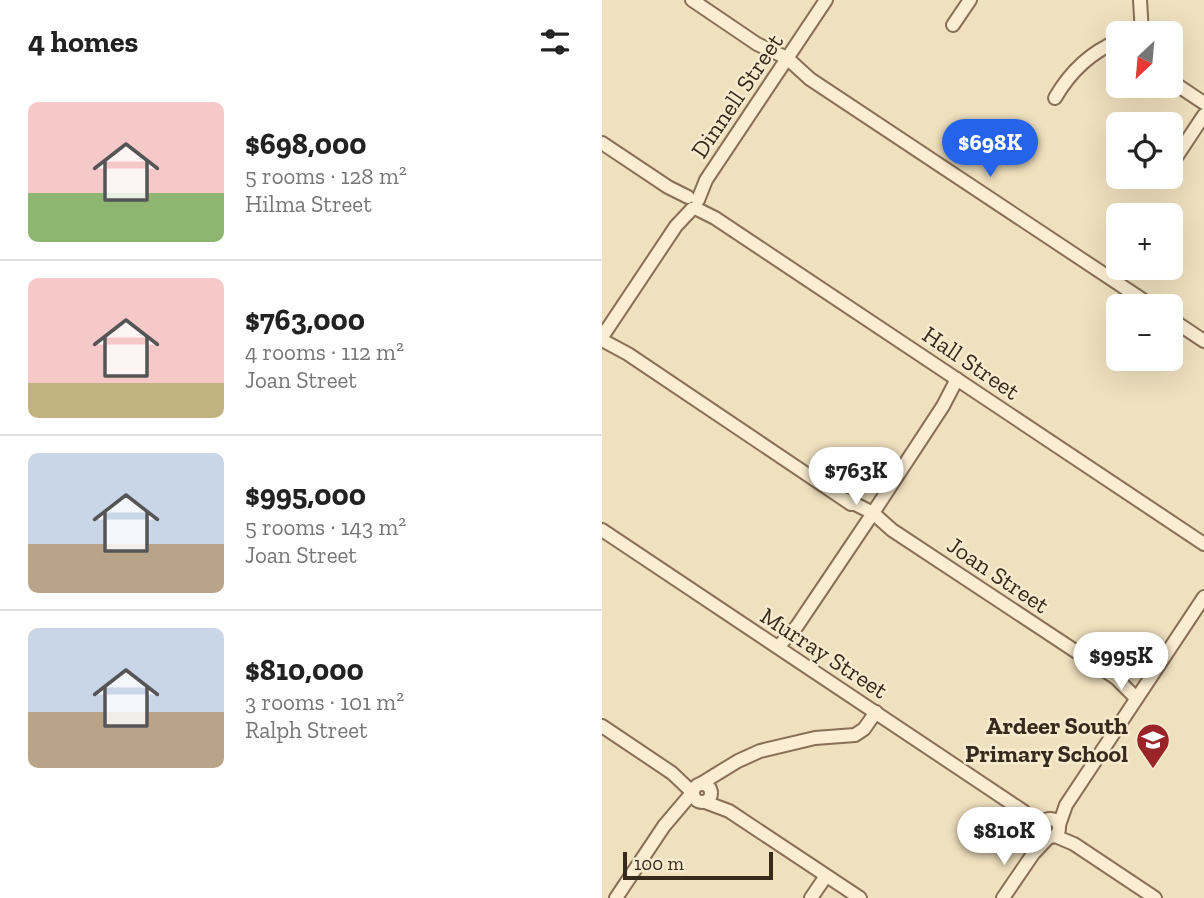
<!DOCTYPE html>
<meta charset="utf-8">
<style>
body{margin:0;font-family:"Zilla Slab",serif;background:#f2f2f2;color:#222;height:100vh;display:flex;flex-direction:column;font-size:26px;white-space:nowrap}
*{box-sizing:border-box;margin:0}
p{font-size:23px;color:#767676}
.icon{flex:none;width:38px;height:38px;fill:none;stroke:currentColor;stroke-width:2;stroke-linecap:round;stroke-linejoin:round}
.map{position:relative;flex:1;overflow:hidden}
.panel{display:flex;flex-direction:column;background:#fff;width:602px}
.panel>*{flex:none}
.needle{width:46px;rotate:206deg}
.buttons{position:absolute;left:504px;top:21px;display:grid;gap:14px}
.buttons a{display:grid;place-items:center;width:77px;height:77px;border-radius:10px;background:#fff;box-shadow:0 7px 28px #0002;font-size:35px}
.scale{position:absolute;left:21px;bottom:18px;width:150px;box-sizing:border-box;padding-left:7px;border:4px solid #37291c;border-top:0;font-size:19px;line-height:24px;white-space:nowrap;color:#37291c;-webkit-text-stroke:5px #f7eace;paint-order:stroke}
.price{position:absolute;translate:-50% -60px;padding:0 16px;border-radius:24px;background:#fff;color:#222;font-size:23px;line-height:46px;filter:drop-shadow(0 2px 4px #0008)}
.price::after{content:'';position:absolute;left:50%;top:42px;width:21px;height:16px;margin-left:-10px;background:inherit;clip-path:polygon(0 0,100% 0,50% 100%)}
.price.active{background:#2563eb;color:#fff}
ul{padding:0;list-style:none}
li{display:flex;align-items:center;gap:21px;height:175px;padding:0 28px}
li+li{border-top:2px solid #e0e0e0}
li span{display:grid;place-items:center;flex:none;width:196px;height:140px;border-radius:10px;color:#555}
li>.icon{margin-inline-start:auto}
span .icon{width:84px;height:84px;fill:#fffc;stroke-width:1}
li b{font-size:30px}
h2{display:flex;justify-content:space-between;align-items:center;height:84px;padding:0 28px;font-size:30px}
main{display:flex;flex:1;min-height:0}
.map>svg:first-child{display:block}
</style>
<main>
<section class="panel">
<h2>4 homes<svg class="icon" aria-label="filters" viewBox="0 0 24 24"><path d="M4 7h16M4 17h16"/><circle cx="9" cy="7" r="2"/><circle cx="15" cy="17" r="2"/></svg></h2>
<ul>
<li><span style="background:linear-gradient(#f6c9c9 65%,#8fb573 0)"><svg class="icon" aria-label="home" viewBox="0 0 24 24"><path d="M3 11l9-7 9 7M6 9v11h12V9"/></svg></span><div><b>$698,000</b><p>5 rooms · 128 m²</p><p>Hilma Street</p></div></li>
<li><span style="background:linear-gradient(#f6c9c9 75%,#c2b280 0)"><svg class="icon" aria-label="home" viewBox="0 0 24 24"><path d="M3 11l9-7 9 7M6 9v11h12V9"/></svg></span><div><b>$763,000</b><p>4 rooms · 112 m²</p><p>Joan Street</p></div></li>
<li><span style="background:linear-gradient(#c9d6e8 65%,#b9a48a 0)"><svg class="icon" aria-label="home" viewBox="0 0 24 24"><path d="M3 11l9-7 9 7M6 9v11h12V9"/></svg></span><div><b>$995,000</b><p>5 rooms · 143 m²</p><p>Joan Street</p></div></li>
<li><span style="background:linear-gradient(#c9d6e8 60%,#b9a48a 0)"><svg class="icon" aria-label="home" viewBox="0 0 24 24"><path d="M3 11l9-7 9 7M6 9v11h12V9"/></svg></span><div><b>$810,000</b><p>3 rooms · 101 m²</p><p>Ralph Street</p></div></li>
</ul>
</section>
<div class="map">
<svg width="602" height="898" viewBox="0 0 602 898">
<rect width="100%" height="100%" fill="#efe0be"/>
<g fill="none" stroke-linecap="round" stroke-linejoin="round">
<!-- minor casing -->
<g stroke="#887056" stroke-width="16">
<g id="minor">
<polyline points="90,0 155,44 185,58 208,79 550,306"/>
<polyline points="538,0 540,33"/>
<polyline points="351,25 368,0"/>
<polyline points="569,81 602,103"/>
<path d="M453,98C468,72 489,52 516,41"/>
<polyline points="0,143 66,187 86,197"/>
<polyline points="569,165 602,115"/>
<polyline points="96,200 104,180 224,0"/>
<polyline points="93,208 113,218 602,544"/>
<polyline points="569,319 602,341"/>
<polyline points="0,337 74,226 90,209"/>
<polyline points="0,340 26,354 249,504"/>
<polyline points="245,500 271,513 290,530 514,678 534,698"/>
<polyline points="0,530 421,811 439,827"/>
<polyline points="176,647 195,626 267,519 341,406 355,379"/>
<polyline points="0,726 70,773 90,792"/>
<polyline points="100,783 136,761 158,751 213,738 253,735 262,729 274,712"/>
<circle cx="100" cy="793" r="9"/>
<polyline points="103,802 127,811 258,898"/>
<circle cx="448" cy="828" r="9"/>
<polyline points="457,825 464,805 602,597"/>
<polyline points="453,836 472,844 553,898"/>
<polyline points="14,898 62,826 90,793"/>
<polyline points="209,898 224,876"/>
<polyline points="401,898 431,854 447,837"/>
</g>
</g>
<!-- minor -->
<use href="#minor" stroke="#faedd2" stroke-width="12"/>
</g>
<!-- icons -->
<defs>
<g id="school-pin" transform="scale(1.75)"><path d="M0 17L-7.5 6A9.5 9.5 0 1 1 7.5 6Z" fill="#9a2427" stroke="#f7eace"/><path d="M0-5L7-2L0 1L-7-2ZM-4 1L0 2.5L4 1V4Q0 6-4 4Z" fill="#fff"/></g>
</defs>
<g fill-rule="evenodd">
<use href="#school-pin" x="551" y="740"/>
</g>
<g text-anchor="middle" stroke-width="5" stroke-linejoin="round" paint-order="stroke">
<!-- street labels -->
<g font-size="24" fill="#37291c" stroke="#f7eace">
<text transform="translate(135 96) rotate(-56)" y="8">Dinnell Street</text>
<text transform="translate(369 363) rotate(34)" y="8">Hall Street</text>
<text transform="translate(396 575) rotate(34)" y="8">Joan Street</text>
<text transform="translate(222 653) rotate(33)" y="8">Murray Street</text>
</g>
<!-- poi labels -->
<g font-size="24" font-weight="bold" fill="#37291c" stroke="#f7eace" text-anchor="end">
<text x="526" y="734">Ardeer South<tspan x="526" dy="28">Primary School</tspan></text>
</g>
</g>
</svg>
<div class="buttons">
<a><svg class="needle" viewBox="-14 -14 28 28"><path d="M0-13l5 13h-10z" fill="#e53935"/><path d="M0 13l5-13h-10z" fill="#767676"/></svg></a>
<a><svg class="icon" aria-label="locate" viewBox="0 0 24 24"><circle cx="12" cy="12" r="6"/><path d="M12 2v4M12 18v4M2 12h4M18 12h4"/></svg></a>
<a>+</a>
<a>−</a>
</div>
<div class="scale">100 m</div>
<b class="price active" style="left:388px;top:179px">$698K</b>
<b class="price" style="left:254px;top:507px">$763K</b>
<b class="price" style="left:519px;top:692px">$995K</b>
<b class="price" style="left:402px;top:867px">$810K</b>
</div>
</main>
